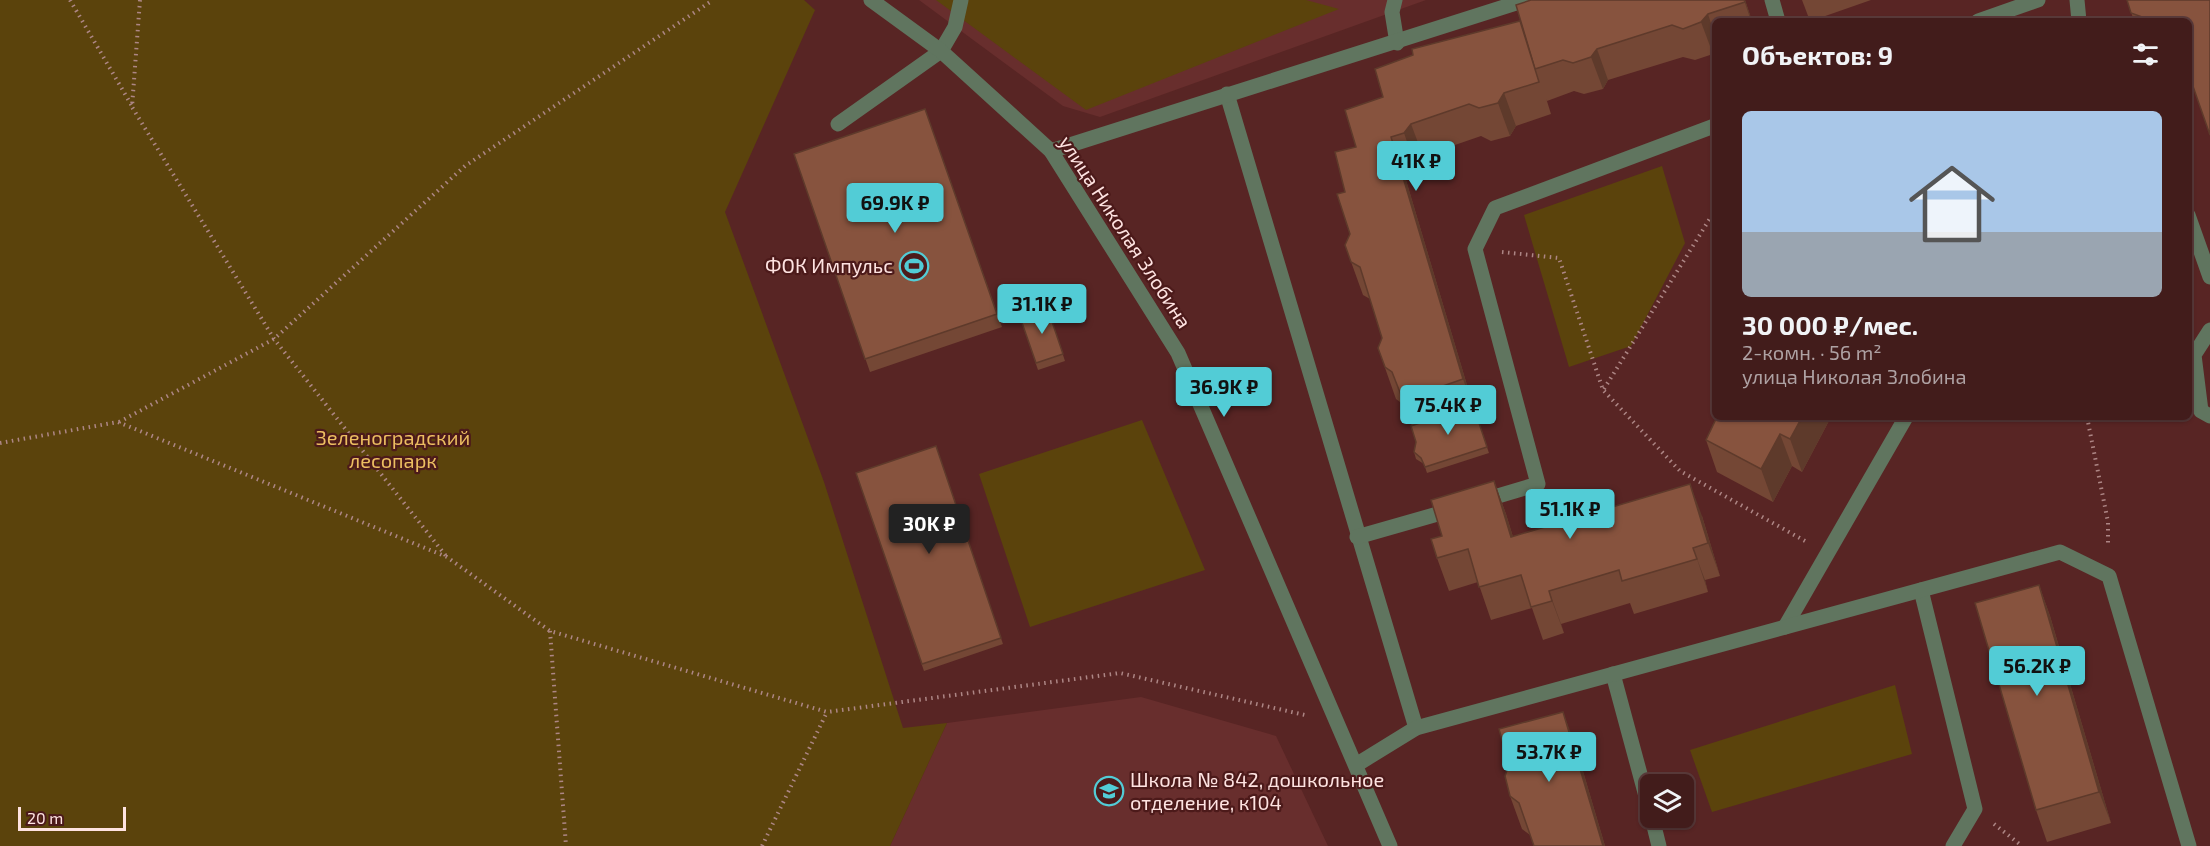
<!DOCTYPE html>
<html lang="ru">
<meta charset="utf-8">
<style>
body{margin:0;font-family:"Exo 2",sans-serif;background:#492524;color:#f1f3f6;height:100vh;display:flex;flex-direction:column;font-size:22px;white-space:nowrap}
*{box-sizing:border-box;margin:0}
p{font-size:20px;color:#aea1a3}
.icon{flex:none;width:33px;height:33px;fill:none;stroke:currentColor;stroke-width:2;stroke-linecap:round;stroke-linejoin:round}
.map{position:relative;flex:1;overflow:hidden}
.details{position:absolute;left:1712px;top:18px;width:480px;height:402px;display:flex;flex-direction:column;background:#421c1b;border-radius:9px;box-shadow:0 2px 4px #0004,0 0 0 2px #5a3a3a}
.details>*{flex:none}
.buttons{position:absolute;left:1640px;top:774px;display:grid;gap:12px}
.buttons a{display:grid;place-items:center;width:54px;height:54px;border-radius:9px;background:#421c1b;box-shadow:0 2px 4px #0004,0 0 0 2px #5a3a3a;font-size:30px}
.scale{position:absolute;left:18px;bottom:15px;width:108px;box-sizing:border-box;padding-left:6px;border:3px solid #fee3e1;border-top:0;font-size:16px;line-height:21px;white-space:nowrap;color:#fee3e1;-webkit-text-stroke:4px #4c1a1a;paint-order:stroke}
.price{position:absolute;translate:-50% -51px;padding:0 14px;border-radius:6px;background:#52ccd6;color:#111;font-size:20px;line-height:39px;filter:drop-shadow(0 2px 3px #0008)}
.price::after{content:'';position:absolute;left:50%;top:36px;width:18px;height:14px;margin-left:-9px;background:inherit;clip-path:polygon(0 0,100% 0,50% 100%)}
.price.active{background:#222;color:#fff}
ul{padding:0;list-style:none}
li{display:grid;align-content:center;gap:12px;height:318px;padding:0 30px}
li+li{border-top:2px solid #5a3a3a}
li span{display:grid;place-items:center;height:186px;border-radius:9px;color:#555}
li>.icon{margin-inline-start:auto}
span .icon{width:108px;height:108px;fill:#fffc;stroke-width:1}
li b{font-size:26px}
h2{display:flex;justify-content:space-between;align-items:center;height:72px;padding:0 30px;font-size:26px}
.map>svg:first-child{display:block}
</style>
<div class="map">
<svg width="2210" height="846" viewBox="0 0 2210 846">
<rect width="100%" height="100%" fill="#582524"/>
<!-- built -->
<g fill="#682e2d">
<polygon points="919,0 1426,0 1100,117 1063,106"/>
<polygon points="1141,697 1276,736 1328,846 890,846 947,723"/>
</g>
<!-- green -->
<g fill="#5b430c">
<polygon points="0,0 804,0 815,10 725,212 824,482 903,728 947,723 890,846 0,846"/>
<polygon points="936,0 1306,0 1339,9 1086,110"/>
<polygon points="1662,166 1685,243 1631,346 1569,367 1524,215"/>
<polygon points="1142,420 1205,570 1030,627 979,474"/>
<polygon points="1895,685 1912,754 1712,812 1690,750"/>
</g>
<g fill="none" stroke-linecap="round" stroke-linejoin="round">
<!-- path -->
<g stroke="#ad8685" stroke-width="4" stroke-dasharray="1.5 4.5" stroke-linecap="butt">
<polyline points="70,0 132,106"/>
<polyline points="140,0 132,107 274,339 446,556"/>
<polyline points="1502,252 1559,258 1603,390 1680,471 1805,541"/>
<polyline points="1604,389 1714,212"/>
<polyline points="2087,417 2108,522 2108,546"/>
<polyline points="119,422 274,339 465,166 713,0"/>
<polyline points="0,443 118,422 447,557 550,631 827,712 1120,673 1305,715"/>
<polyline points="550,631 566,846"/>
<polyline points="1994,824 2022,846"/>
<polyline points="762,846 827,712"/>
</g>
<!-- lane -->
<g stroke="#60755f" stroke-width="15">
<polyline points="1395,0 1392,12 1397,43"/>
<polyline points="1772,0 1778,21"/>
<polyline points="2077,0 2079,21"/>
<polyline points="1978,21 2038,0"/>
<polyline points="1227,94 1416,728"/>
<polyline points="838,124 941,51 955,27 961,0"/>
<polyline points="1051,151 1526,0"/>
<polyline points="2188,215 2210,277"/>
<polyline points="2210,330 2194,355 2201,411 2210,416"/>
<polyline points="1481,501 1538,484 1475,249 1495,208 1714,126"/>
<polyline points="1357,537 1455,509"/>
<polyline points="1921,590 1975,809 1953,846"/>
<polyline points="1785,627 1906,417"/>
<polyline points="1613,674 1650,811"/>
<polyline points="1356,765 1416,728 2060,552 2109,576 2189,846"/>
<polyline points="1652,818 1659,846"/>
</g>
<!-- street -->
<polyline stroke="#60755f" stroke-width="15" points="871,0 941,51 1051,151 1178,353 1390,846"/>
</g>
<!-- wall -->
<g fill="#744735">
<polygon points="1531,0 1745,0 1752,21 1714,21 1714,51 1713,54 1695,60 1683,57 1608,80 1603,89 1584,94 1574,91 1547,101 1546,98 1551,114 1516,126 1510,136 1491,141 1481,136 1423,156 1415,165 1403,170 1475,412 1489,453 1427,473 1424,464 1416,459 1414,452 1416,442 1412,426 1404,405 1396,399 1378,348 1382,338 1370,299 1363,295 1345,245 1350,234 1345,192 1356,147 1383,97 1525,34"/>
<polygon points="1802,0 1871,0 1811,21 1810,21"/>
<polygon points="2127,0 2188,21 2134,21"/>
<polygon points="925,109 1002,327 870,372 794,154"/>
<polygon points="1047,307 1065,361 1038,370 1020,317"/>
<polygon points="1831,417 1802,472 1792,466 1773,502 1717,472 1706,440"/>
<polygon points="936,446 1003,644 924,671 856,473"/>
<polygon points="1494,481 1506,514 1513,537 1702,516 1720,576 1705,580 1708,592 1634,614 1630,603 1561,624 1564,633 1543,640 1532,608 1491,620 1478,582 1449,591 1437,558 1442,536"/>
<polygon points="2039,585 2050,616 2111,823 2047,842 2036,810"/>
<polygon points="1575,744 1605,846 1534,846 1530,835 1522,829 1510,796"/>
</g>
<!-- shaded-wall -->
<g fill="#5e3a2b">
<polygon points="1744,0 1745,0 1752,21 1751,21"/>
<polygon points="1708,14 1714,33 1714,51 1713,54 1701,22"/>
<polygon points="1597,49 1608,80 1603,89 1591,57"/>
<polygon points="1504,93 1516,126 1510,136 1498,103"/>
<polygon points="1411,124 1423,156 1415,165 1404,133"/>
<polygon points="1391,137 1403,170 1475,412 1489,453 1463,379"/>
<polygon points="1802,417 1831,417 1802,472 1790,439"/>
<polygon points="1780,434 1792,466 1773,502 1761,469"/>
<polygon points="1494,481 1506,514 1523,570 1511,537"/>
<polygon points="1690,484 1702,516 1720,576 1708,543"/>
<polygon points="1693,548 1705,580 1708,592 1697,559"/>
<polygon points="2039,585 2050,616 2111,823 2099,792"/>
<polygon points="1549,591 1561,624 1564,633 1552,601"/>
<polygon points="1563,712 1575,744 1605,846 1603,846"/>
</g>
<!-- building -->
<g fill="#87533e" stroke="#5e3a2b" stroke-width="1.5">
<polygon points="1531,0 1744,0 1745,2 1708,14 1701,22 1683,29 1672,25 1597,49 1591,57 1573,63 1563,60 1535,69 1516,5"/>
<polygon points="2127,0 2210,0 2210,135 2188,72 2188,21 2153,21 2131,13"/>
<polygon points="1520,21 1539,82 1504,93 1498,103 1479,108 1469,104 1411,124 1404,133 1391,137 1463,379 1403,400 1392,372 1385,367 1378,348 1382,338 1360,267 1351,262 1345,245 1350,234 1337,194 1345,192 1335,152 1356,147 1345,110 1383,97 1375,69 1413,55 1412,49"/>
<polygon points="925,109 997,314 865,359 794,154"/>
<polygon points="1047,307 1063,354 1036,363 1020,317"/>
<polygon points="1473,405 1487,447 1425,467 1421,458 1414,452 1416,442 1411,426"/>
<polygon points="1717,417 1802,417 1790,439 1780,434 1761,469 1706,440"/>
<polygon points="936,446 1001,638 922,664 856,473"/>
<polygon points="1494,481 1511,537 1690,484 1708,543 1693,548 1697,559 1622,581 1619,570 1549,591 1552,601 1531,607 1521,575 1479,587 1468,549 1437,558 1431,539 1442,536 1431,500"/>
<polygon points="2039,585 2099,792 2036,810 1975,603"/>
<polygon points="1563,712 1603,846 1534,846 1519,803 1510,796 1505,776 1509,765 1499,729"/>
</g>
<!-- icons -->
<defs>
<g id="stadium-ring" transform="scale(1.5)"><circle r="9.5" fill="#4c1a1a" stroke="#52ccd6" stroke-width="1.5"/><path d="M0-5a6.5 5 0 1 0 0 10a6.5 5 0 1 0 0-10ZM-3.5-1.8h7v3.6h-7Z" fill="#52ccd6"/></g>
<g id="school-ring" transform="scale(1.5)"><circle r="9.5" fill="#4c1a1a" stroke="#52ccd6" stroke-width="1.5"/><path d="M0-5L7-2L0 1L-7-2ZM-4 1L0 2.5L4 1V4Q0 6-4 4Z" fill="#52ccd6"/></g>
</defs>
<g fill-rule="evenodd">
<use href="#stadium-ring" x="914" y="266"/>
<use href="#school-ring" x="1109" y="791"/>
</g>
<g text-anchor="middle" stroke-width="4.5" stroke-linejoin="round" paint-order="stroke">
<!-- street labels -->
<g font-size="20" fill="#fee3e1" stroke="#4c1a1a">
<text transform="translate(1125 232) rotate(57)" y="7">улица Николая Злобина</text>
</g>
<!-- poi labels -->
<g font-size="20" fill="#fee3e1" stroke="#4c1a1a" text-anchor="end">
<text x="893" y="273">ФОК Импульс</text>
<text x="1130" y="787" text-anchor="start">Школа № 842, дошкольное<tspan x="1130" dy="23">отделение, к104</tspan></text>
</g>
<!-- park labels -->
<g font-size="20" fill="#ecbe61" stroke="#4c1a1a">
<text x="393" y="445">Зеленоградский<tspan x="393" dy="23">лесопарк</tspan></text>
</g>
</g>
</svg>
<div class="buttons">
<a><svg class="icon" aria-label="layers" viewBox="0 0 24 24"><path d="M12 4l9 5-9 5-9-5zM3 14l9 5 9-5"/></svg></a>
</div>
<div class="scale">20 m</div>
<b class="price" style="left:1416px;top:192px">41K ₽</b>
<b class="price" style="left:895px;top:234px">69.9K ₽</b>
<b class="price" style="left:1042px;top:335px">31.1K ₽</b>
<b class="price" style="left:1224px;top:418px">36.9K ₽</b>
<b class="price" style="left:1448px;top:436px">75.4K ₽</b>
<b class="price" style="left:1570px;top:540px">51.1K ₽</b>
<b class="price active" style="left:929px;top:555px">30K ₽</b>
<b class="price" style="left:2037px;top:697px">56.2K ₽</b>
<b class="price" style="left:1549px;top:783px">53.7K ₽</b>
<section class="details">
<h2>Объектов: 9<svg class="icon" aria-label="filters" viewBox="0 0 24 24"><path d="M4 7h16M4 17h16"/><circle cx="9" cy="7" r="2"/><circle cx="15" cy="17" r="2"/></svg></h2>
<ul>
<li><span style="background:linear-gradient(#a9c7e8 65%,#9aa5b1 0)"><svg class="icon" aria-label="home" viewBox="0 0 24 24"><path d="M3 11l9-7 9 7M6 9v11h12V9"/></svg></span><div><b>30 000 ₽/мес.</b><p>2-комн. · 56 m²</p><p>улица Николая Злобина</p></div></li>
</ul>
</section>
</div>
